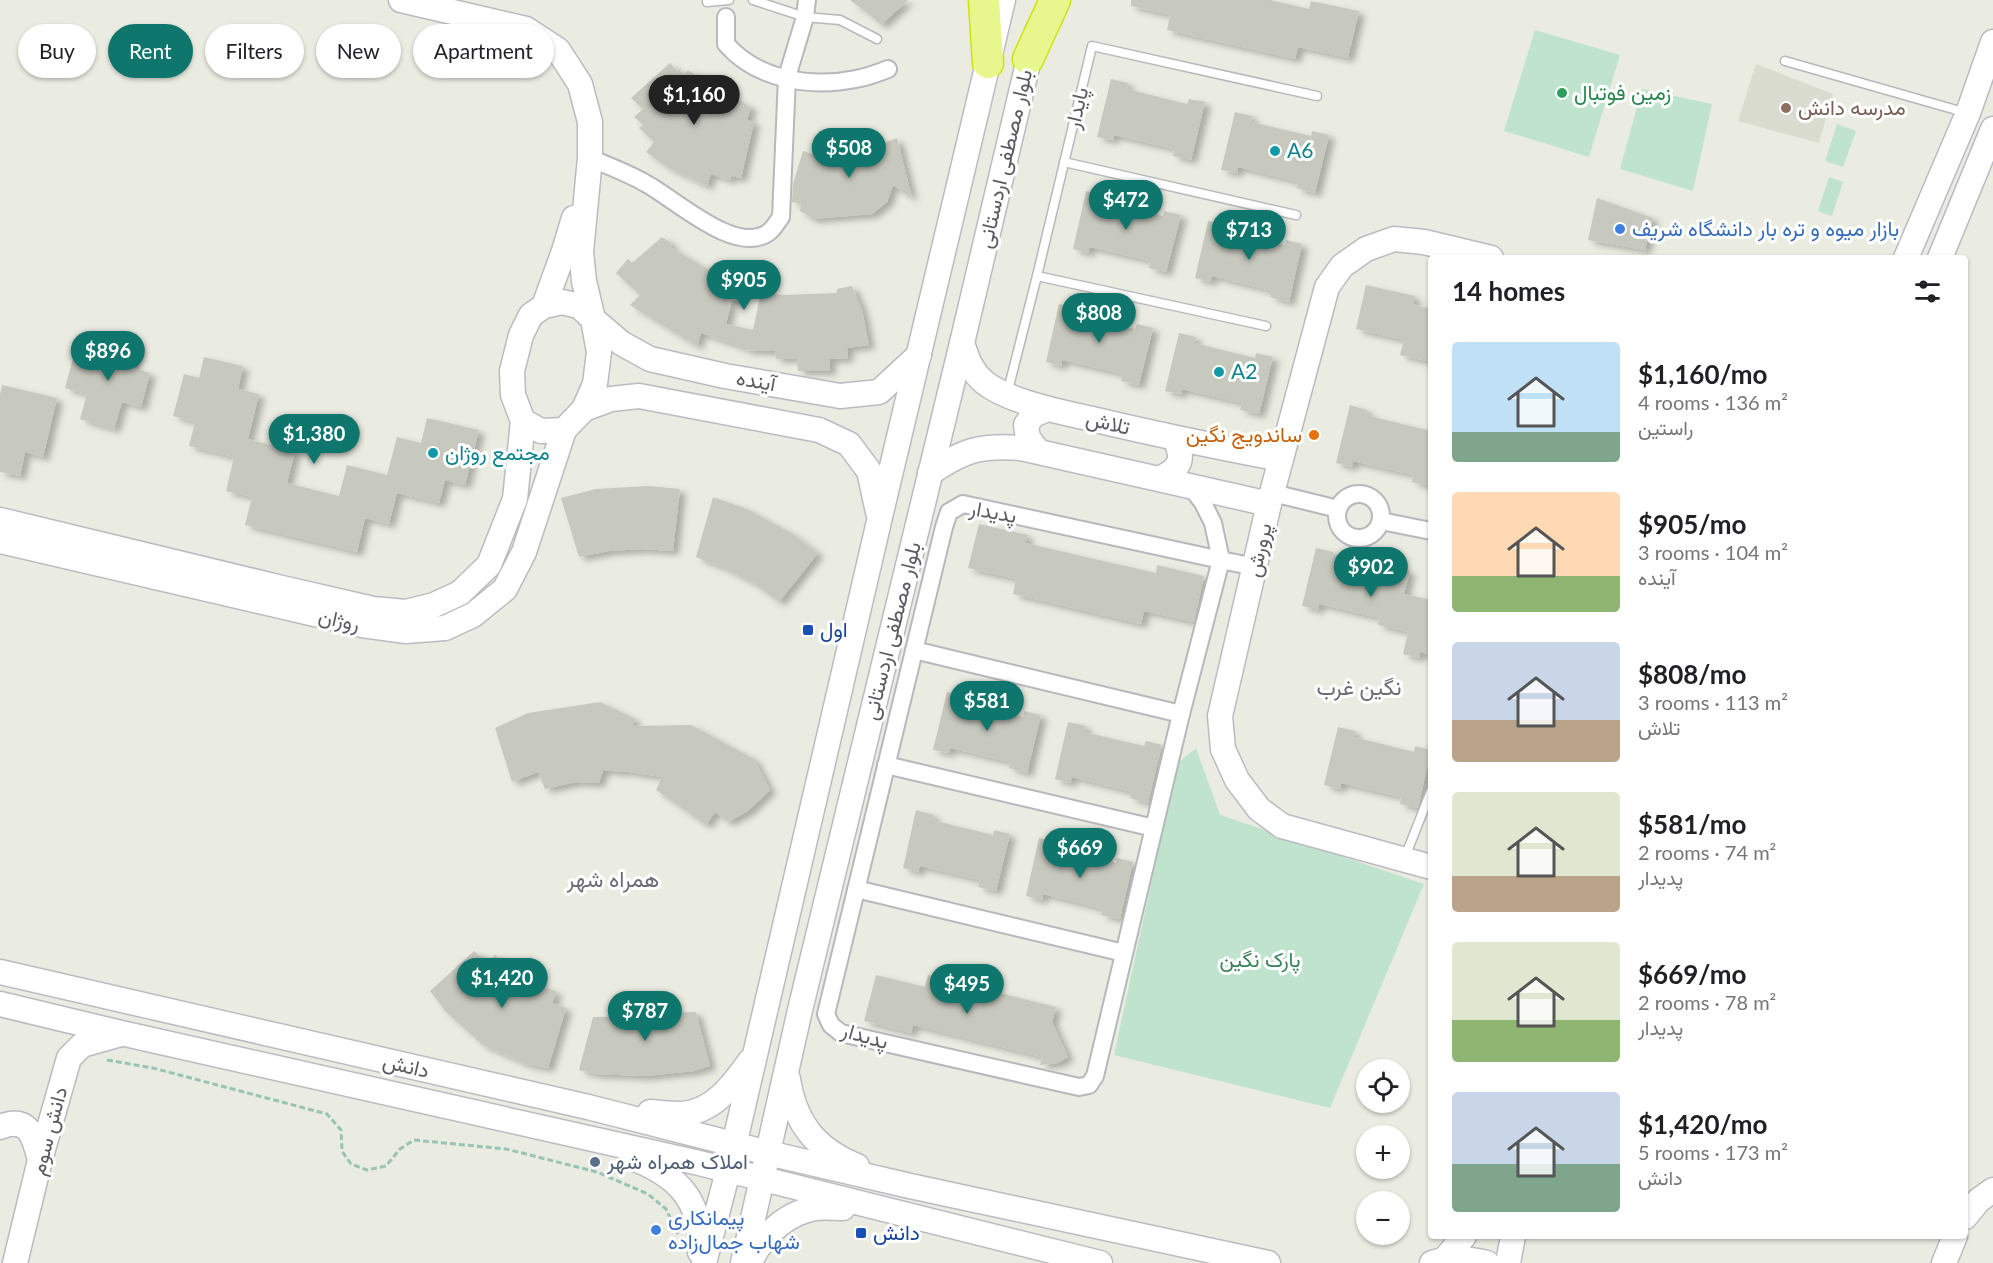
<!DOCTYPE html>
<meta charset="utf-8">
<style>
body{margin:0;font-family:Lato,Vazirmatn,sans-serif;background:#f2f2f2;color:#202124;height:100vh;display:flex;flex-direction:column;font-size:22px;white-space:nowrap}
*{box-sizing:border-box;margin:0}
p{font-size:20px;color:#757577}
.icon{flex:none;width:33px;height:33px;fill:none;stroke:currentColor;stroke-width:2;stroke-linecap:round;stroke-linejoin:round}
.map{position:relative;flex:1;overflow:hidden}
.drawer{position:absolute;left:1428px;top:255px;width:540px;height:984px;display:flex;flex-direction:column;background:#fff;border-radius:6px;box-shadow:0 2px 4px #0004}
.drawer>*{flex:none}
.hud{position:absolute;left:18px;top:24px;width:570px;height:54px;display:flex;gap:12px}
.buttons{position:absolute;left:1356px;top:1059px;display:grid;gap:12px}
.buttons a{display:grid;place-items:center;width:54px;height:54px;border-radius:50%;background:#fff;box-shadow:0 2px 4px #0004;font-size:30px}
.price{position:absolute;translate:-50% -51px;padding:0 14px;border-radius:21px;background:#0f766e;color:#fff;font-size:20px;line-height:39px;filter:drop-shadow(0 2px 3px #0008)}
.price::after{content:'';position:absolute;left:50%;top:36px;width:18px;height:14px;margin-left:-9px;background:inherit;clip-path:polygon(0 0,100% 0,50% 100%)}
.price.current{background:#222;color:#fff}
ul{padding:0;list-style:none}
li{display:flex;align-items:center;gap:18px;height:150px;padding:0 24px}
li span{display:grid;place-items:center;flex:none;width:168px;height:120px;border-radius:6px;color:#555}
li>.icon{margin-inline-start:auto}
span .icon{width:72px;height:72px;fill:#fffc;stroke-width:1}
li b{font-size:26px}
h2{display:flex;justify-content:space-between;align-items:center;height:72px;padding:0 24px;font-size:26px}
.tag{padding:0 21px;border-radius:27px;background:#fff;box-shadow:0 2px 4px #0004;font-size:21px;line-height:54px}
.tag.current{background:#0f766e;color:#fff}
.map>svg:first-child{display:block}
</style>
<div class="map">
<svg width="1993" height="1263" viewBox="0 0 1993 1263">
<defs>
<filter id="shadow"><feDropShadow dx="6" dy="4" stdDeviation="3" flood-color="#0004"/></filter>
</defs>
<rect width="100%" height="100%" fill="#eaece2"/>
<!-- education -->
<polygon fill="#dadcd0" points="1756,64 1833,94 1819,143 1738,121"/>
<!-- green -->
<g fill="#bfe3cd">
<polygon points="1535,30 1620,55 1589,157 1504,131"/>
<polygon points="1642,89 1712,104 1693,191 1620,169"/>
<polygon points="1837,124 1856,131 1843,167 1825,161"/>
<polygon points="1829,177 1843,182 1832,216 1818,211"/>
<polygon points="1196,748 1220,815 1424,884 1330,1108 1114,1055 1177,764"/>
</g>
<!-- building -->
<g fill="#c7c8be" filter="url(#shadow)">
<polygon points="850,0 908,0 881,25 870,15"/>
<polygon points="1131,0 1270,0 1309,9 1311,1 1359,11 1348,58 1298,47 1295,59 1167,30 1170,15 1131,6"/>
<polygon points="670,63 682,76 688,70 719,91 751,107 747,120 754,122 741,178 731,176 730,180 711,174 707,186 667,167 646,152 654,142 639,128 643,125 634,117 643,109 631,98"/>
<polygon points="1111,79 1128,83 1127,89 1187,104 1189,99 1205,102 1191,160 1173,156 1174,149 1114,135 1113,140 1097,137"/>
<polygon points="1235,112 1252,116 1251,122 1311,136 1312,131 1329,135 1315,193 1297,188 1298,182 1238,167 1237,173 1221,170"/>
<polygon points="877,138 879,145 897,138 912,198 893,185 887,202 872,214 813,219 800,211 801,204 792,202 793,184 803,151 819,156 823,145"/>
<polygon points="1086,191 1104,195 1102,201 1163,216 1164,211 1181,215 1166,272 1149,268 1150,261 1090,247 1088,253 1073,249"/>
<polygon points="1597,198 1653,218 1645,250 1588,240"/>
<polygon points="1208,221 1226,225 1224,231 1285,245 1286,240 1302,244 1289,302 1270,297 1272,291 1212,276 1210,282 1195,278"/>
<polygon points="662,237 672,244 670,247 714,273 741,281 737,301 732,300 726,324 753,330 761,293 785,295 837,293 837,289 852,286 862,310 869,345 847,348 848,358 830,359 830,371 798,371 797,358 776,359 775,351 745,350 745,348 701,333 697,346 630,305 640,295 616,273 628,259 632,263"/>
<polygon points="1366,285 1415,296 1413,304 1431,309 1431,362 1400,355 1404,340 1356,329"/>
<polygon points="1059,304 1076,308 1075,314 1135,329 1137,324 1153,328 1139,385 1121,381 1123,374 1062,360 1061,366 1046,362"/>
<polygon points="1179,333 1196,337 1194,343 1255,358 1256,353 1273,357 1259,414 1240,410 1242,403 1182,389 1181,394 1165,391"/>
<polygon points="102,337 138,347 132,368 150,373 141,407 122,402 114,429 80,419 87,394 65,388 74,355 95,360"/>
<polygon points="204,357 243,366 238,389 259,394 248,439 295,451 287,483 339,496 347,465 387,475 397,437 421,443 427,418 479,430 465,485 445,480 439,503 397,493 389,524 365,518 357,552 245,525 252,497 226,491 234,457 189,446 195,422 173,416 184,374 199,378"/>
<polygon points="2,385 57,398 43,457 25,452 20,476 0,472 0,394"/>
<polygon points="1350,405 1367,410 1366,415 1431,431 1431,486 1412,482 1413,475 1353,461 1352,467 1336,463"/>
<polygon points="648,486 680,489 673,551 643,549 609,551 579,557 561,498 596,489"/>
<polygon points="713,497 747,509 793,534 818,553 779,602 755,584 724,568 696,557"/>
<polygon points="979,524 1028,535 1025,543 1156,573 1157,565 1204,576 1194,622 1144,611 1141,624 1013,594 1016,579 968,568"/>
<polygon points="1316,548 1333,552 1332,558 1392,573 1393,567 1410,571 1404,594 1431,600 1431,655 1420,652 1419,658 1403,654 1408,632 1378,625 1379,618 1319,604 1318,610 1302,606"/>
<polygon points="947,692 964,696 963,702 1023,717 1024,711 1041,715 1027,773 1009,768 1010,762 950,748 949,753 933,750"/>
<polygon points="600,702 635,719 633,726 691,725 754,759 770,790 748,811 728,822 715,812 706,825 656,790 662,777 623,771 623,772 603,770 599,783 576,782 545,789 538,772 512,782 495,728 528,713"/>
<polygon points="1068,722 1086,726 1084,732 1144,746 1146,741 1162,745 1148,803 1130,798 1132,792 1072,777 1070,783 1055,779"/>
<polygon points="1338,727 1355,731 1354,737 1414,752 1415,746 1431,750 1418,808 1400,804 1401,797 1341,783 1340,789 1324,785"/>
<polygon points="916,810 934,815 932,820 993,835 994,830 1010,834 996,891 978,887 980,880 920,866 918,872 903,868"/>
<polygon points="1039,838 1057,843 1055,849 1116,863 1117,858 1133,862 1120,919 1101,915 1103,909 1043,894 1042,900 1026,896"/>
<polygon points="474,951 488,963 495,955 527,980 557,992 552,1003 566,1008 548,1068 526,1064 483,1045 446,1012 430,991"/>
<polygon points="876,975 925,987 928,975 1056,1007 1052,1022 1068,1057 1058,1063 1040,1065 1042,1057 913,1025 911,1033 864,1021"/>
<polygon points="673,1002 674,1013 696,1012 710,1066 694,1071 646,1076 595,1074 579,1070 593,1017 611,1017 611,1004 643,1005"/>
</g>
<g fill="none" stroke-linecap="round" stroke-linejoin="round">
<!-- lane casing -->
<g stroke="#b7b7be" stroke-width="11">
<g id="lane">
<polyline points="753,0 805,17 840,20 877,39"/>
<polyline points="707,2 729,0"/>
<polyline points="1785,61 1967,113"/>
<polyline points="1064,162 1296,215"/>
<polyline points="1037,276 1266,326"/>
<polyline points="1007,394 1037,276 1092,46 1317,96"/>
<polyline points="1405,857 1431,791"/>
</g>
</g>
<!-- street casing -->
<g stroke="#b7b7be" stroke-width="20">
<g id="street">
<path d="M726,17V44C757,80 811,88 856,79C867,77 878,73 888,69"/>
<path d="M590,158C608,166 628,173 645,183C674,198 736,257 769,232C774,228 777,222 781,217L787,77L805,17L807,0"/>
<polyline points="1190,486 1203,503 1213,523 1221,560 1181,714 1095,1076 1089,1085 1079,1087 841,1033 831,1025 826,1014 944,527 949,512 963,504 1221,560 1255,567"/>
<polyline points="1273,493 1338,509"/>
<circle cx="1359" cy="516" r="22"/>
<polyline points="1381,521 1431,531"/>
<polyline points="914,650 1181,714"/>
<polyline points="886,765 1154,828"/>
<polyline points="856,889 1124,953"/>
</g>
</g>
<!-- secondary casing -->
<g stroke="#bbbac3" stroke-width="27">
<g id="secondary">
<polyline points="401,0 526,29 558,50 580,84 590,122 590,158 581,252 584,281 593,319 621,343 650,359 725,376 840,396 879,392 919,355"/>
<polyline points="1906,258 1968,113 1993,42"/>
<polyline points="1940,258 1993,129"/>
<polyline points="544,306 562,302 579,306 593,319 599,352 595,384 584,409 564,430 541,431 523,421 513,395 512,371 521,335 531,315 544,306 564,251 574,218"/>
<path d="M962,343C967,358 971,371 984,382C1008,402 1062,412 1092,419C1155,434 1218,447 1281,459"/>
<polyline points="584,409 611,399 639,396 819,430 849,444 869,471 878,512"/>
<polyline points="1037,450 1028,438 1026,425 1033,415 1048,409"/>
<path d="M930,473C964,450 980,445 1021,448L1269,504"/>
<path d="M1161,478C1181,468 1185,458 1174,438"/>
<polyline points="0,520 282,588 373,609 406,612 434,605 460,593 489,565 515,499 523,421"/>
<polyline points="0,541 362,625 406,631 445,628 473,615 505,589 524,552 564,430"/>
<polyline points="1431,867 1282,826 1259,809 1237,780 1223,749 1220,716 1269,504 1327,287 1342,266 1366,249 1394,239 1424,242 1491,258"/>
<polyline points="0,972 588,1107 768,1153 910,1186 1268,1263"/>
<polyline points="0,1004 121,1033 695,1162 1100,1263"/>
<path d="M788,1079C795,1123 815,1149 857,1166"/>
<path d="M650,1112C660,1113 670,1114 679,1114C712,1114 733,1085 750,1061"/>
<path d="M0,1127C29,1115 34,1137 40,1160"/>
<path d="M635,1159C680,1177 702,1202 700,1252"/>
<polyline points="1965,1217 1979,1200 1993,1190"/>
<polyline points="1445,1259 1464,1236"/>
<polyline points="15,1263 40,1160 69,1058 82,1045 121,1034"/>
<polyline points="704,1263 728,1171 880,517 1003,0"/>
<polyline points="743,1263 800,1010 962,343 1033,42"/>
<path d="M749,1263C763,1236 784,1214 815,1208C824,1207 834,1208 843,1208"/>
<path d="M1432,1263C1452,1257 1467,1258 1487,1263"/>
<polyline points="1508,1263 1513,1236"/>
<polyline points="1944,1263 1955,1236"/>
</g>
</g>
<!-- highway casing -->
<g stroke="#cfe20c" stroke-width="33">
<g id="highway">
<polyline points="984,0 988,63"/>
<polyline points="1028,59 1055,0"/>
</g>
</g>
<!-- path -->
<polyline stroke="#99c3b5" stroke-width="3" stroke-dasharray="6 3" stroke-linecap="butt" points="107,1060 153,1068 327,1114 341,1130 342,1151 351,1164 367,1170 386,1166 400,1149 414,1140 506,1149 597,1172 648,1194 666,1209 678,1234"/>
<!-- lane -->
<use href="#lane" stroke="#fff" stroke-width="8"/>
<!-- street -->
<use href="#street" stroke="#fff" stroke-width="16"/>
<!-- secondary -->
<use href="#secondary" stroke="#fff" stroke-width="24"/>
<!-- highway -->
<use href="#highway" stroke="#e7f78e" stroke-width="30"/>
</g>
<!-- markers -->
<circle fill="#2e9e5b" stroke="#fff" stroke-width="2" cx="1562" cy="93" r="6"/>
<circle fill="#8d6e63" stroke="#fff" stroke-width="2" cx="1786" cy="108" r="6"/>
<g fill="#0f9aa8" stroke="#fff" stroke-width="2">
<circle cx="1275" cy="151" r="6"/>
<circle cx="1219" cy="372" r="6"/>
<circle cx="433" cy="453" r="6"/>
</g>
<g fill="#3f7fe0" stroke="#fff" stroke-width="2">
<circle cx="1620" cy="229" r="6"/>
<circle cx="656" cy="1230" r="6"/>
</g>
<circle fill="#e8710a" stroke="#fff" stroke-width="2" cx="1314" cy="435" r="6"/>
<g fill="#1a4fb4" stroke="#fff" stroke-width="2">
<rect x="802" y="624" width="12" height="12" rx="3"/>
<rect x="855" y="1227" width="12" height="12" rx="3"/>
</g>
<circle fill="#5c6f8a" stroke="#fff" stroke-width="2" cx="595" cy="1162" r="6"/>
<g text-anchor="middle" stroke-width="6" stroke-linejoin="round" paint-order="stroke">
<!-- leisure labels -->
<g font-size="21" fill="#27864d" stroke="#fff" text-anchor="start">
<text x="1574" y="100">زمین فوتبال</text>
</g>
<!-- street labels -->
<g font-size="21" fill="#5a5b62" stroke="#fff">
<text transform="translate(1077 108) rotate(-77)" y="7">پایدار</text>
<text transform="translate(1005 159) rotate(-77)" y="7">بلوار مصطفی اردستانی</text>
<text transform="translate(756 381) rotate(10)" y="7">آینده</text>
<text transform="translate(1108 423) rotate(13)" y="7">تلاش</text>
<text transform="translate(993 512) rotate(10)" y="7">پدیدار</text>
<text transform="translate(1259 550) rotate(-77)" y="7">پرورش</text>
<text transform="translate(339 620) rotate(12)" y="7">روژان</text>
<text transform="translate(892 631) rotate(-76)" y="7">بلوار مصطفی اردستانی</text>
<text transform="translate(865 1036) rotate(16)" y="7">پدیدار</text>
<text transform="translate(406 1066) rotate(13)" y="7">دانش</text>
<text transform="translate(49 1131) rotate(-75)" y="7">دانش سوم</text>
</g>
<!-- education labels -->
<g font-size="21" fill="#785e54" stroke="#fff" text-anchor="start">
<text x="1798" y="115">مدرسه دانش</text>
</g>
<!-- culture labels -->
<g font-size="21" fill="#0d838f" stroke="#fff" text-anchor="start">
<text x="1287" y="158">A6</text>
<text x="1231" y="379">A2</text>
<text x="445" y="460">مجتمع روژان</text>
</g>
<!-- shop labels -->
<g font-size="21" fill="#366cbe" stroke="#fff" text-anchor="start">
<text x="1632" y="236">بازار میوه و تره بار دانشگاه شریف</text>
<text x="668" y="1225">پیمانکاری<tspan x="668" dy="24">شهاب جمال‌زاده</tspan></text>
</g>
<!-- food labels -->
<g font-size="21" fill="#c56008" stroke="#fff" text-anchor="end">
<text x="1302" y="442">ساندویج نگین</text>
</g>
<!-- transit labels -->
<g font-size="21" fill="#164399" stroke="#fff" text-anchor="start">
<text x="820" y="637">اول</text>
<text x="873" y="1240">دانش</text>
</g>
<!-- park labels -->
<g font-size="21" fill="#39825a" stroke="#fff">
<text x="1260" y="967">پارک نگین</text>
</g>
<!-- service labels -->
<g font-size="21" fill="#4e5e75" stroke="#fff" text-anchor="start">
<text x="607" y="1169">املاک همراه شهر</text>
</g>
<!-- neighbourhood labels -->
<g font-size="22" fill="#6b6c74" stroke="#fff">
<text x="1359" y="695">نگین غرب</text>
<text x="613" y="887">همراه شهر</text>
</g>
</g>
</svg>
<div class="buttons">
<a><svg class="icon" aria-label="locate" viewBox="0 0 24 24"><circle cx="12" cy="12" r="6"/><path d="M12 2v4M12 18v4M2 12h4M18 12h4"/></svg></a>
<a>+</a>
<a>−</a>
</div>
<b class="price current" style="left:694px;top:126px">$1,160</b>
<b class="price" style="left:849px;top:179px">$508</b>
<b class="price" style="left:1126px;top:231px">$472</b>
<b class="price" style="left:1249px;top:261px">$713</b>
<b class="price" style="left:744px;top:311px">$905</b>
<b class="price" style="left:1099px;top:344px">$808</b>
<b class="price" style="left:108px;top:382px">$896</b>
<b class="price" style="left:314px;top:465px">$1,380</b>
<b class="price" style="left:1371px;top:598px">$902</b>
<b class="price" style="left:987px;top:732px">$581</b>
<b class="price" style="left:1080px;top:879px">$669</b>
<b class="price" style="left:502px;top:1009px">$1,420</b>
<b class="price" style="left:967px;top:1015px">$495</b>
<b class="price" style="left:645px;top:1042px">$787</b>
<div class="hud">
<a class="tag">Buy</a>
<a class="tag current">Rent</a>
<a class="tag">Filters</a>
<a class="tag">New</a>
<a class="tag">Apartment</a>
</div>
<section class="drawer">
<h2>14 homes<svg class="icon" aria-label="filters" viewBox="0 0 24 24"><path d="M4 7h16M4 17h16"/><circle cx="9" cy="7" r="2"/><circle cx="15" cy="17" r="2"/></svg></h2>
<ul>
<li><span style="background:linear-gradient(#bfe0f5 75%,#7fa58c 0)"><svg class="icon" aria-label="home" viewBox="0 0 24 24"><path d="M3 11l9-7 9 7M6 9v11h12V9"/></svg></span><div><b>$1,160/mo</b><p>4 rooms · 136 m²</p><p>راستین</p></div></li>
<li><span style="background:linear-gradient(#ffd9b3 70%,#8fb573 0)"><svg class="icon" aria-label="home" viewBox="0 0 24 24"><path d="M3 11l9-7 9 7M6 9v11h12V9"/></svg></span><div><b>$905/mo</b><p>3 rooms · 104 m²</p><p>آینده</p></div></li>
<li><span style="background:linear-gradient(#c9d6e8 65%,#b9a48a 0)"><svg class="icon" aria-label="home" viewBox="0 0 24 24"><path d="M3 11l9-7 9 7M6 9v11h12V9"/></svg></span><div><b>$808/mo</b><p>3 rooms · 113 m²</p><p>تلاش</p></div></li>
<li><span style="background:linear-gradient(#dfe7d0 70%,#b9a48a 0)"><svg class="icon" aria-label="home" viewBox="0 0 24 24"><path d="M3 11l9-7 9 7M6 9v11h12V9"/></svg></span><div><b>$581/mo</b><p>2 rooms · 74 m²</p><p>پدیدار</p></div></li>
<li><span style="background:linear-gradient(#dfe7d0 65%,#8fb573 0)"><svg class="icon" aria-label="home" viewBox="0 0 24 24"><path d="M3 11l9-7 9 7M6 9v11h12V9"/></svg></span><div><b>$669/mo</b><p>2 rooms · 78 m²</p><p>پدیدار</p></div></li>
<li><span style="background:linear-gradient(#c9d6e8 60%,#7fa58c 0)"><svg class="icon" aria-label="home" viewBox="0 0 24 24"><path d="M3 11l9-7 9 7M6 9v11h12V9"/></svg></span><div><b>$1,420/mo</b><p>5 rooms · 173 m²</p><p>دانش</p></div></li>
</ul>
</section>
</div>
